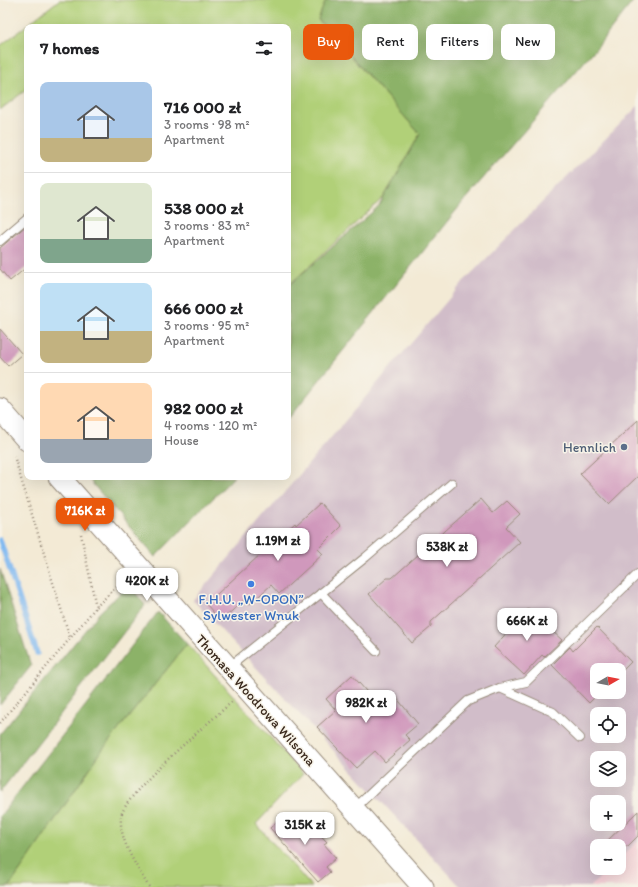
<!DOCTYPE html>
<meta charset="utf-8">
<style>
body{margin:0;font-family:Itim,sans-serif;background:#f2f2f2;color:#202124;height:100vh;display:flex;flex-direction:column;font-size:15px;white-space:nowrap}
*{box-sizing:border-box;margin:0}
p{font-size:13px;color:#757577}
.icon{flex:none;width:22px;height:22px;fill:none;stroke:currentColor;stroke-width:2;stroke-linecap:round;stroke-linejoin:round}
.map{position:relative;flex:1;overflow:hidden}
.drawer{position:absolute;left:24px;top:24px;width:267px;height:456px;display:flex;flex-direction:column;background:#fff;border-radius:8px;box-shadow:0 4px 16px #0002}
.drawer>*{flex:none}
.top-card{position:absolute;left:303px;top:24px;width:275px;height:36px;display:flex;gap:8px}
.needle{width:26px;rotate:81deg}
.fabs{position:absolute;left:590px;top:663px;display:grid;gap:8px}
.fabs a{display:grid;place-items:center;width:36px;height:36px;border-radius:8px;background:#fff;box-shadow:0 4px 16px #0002;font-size:20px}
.price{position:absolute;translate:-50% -34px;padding:0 9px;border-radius:8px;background:#fff;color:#222;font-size:13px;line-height:26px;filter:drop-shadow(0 1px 2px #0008)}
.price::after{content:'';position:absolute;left:50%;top:24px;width:12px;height:9px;margin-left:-6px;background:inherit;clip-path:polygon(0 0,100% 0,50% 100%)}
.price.current{background:#ea580c;color:#fff}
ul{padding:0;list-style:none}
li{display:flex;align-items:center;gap:12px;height:100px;padding:0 16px}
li+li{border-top:1px solid #e0e0e0}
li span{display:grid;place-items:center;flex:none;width:112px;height:80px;border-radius:8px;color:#555}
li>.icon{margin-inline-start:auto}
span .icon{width:48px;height:48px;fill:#fffc;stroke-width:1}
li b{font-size:17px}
h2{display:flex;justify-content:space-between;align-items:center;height:48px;padding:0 16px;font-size:17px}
.pill{padding:0 14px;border-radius:8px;background:#fff;box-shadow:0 4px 16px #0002;font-size:14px;line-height:36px}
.pill.current{background:#ea580c;color:#fff}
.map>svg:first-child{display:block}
</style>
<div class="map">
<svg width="638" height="887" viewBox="0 0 638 887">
<rect width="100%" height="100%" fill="#f7f3e8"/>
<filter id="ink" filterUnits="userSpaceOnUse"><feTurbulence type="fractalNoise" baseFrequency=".025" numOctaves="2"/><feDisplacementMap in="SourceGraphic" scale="8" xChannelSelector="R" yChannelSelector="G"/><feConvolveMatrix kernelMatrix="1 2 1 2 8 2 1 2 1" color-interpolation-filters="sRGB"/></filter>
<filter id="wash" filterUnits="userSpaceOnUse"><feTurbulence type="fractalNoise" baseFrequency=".012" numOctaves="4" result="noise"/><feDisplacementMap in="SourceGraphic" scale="16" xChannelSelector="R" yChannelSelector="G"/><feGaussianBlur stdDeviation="0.9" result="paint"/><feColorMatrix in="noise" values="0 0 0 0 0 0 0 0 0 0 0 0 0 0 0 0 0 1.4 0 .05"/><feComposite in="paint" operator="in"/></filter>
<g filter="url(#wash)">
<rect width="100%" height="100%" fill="#f3ead5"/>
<!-- built -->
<polygon fill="#f6cfd7" points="638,841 638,887 590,887 610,868 619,868 619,859"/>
<!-- industrial -->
<path fill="#d1bdc9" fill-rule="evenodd" d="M638,106V841L619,859V846H597V868H610L590,887H461L193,600L464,281ZM597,670H619V692H597ZM597,714H619V736H597ZM597,758H619V780H597ZM597,802H619V824H597Z"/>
<!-- green -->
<g fill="#b1d078" stroke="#767d4b">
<polygon points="59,0 326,0 318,20 420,134 384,197 290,284 288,281 288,27 27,27 27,89 0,110 0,46"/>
<polygon points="187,644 303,774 256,824 312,887 9,887 103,749"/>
</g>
<!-- forest -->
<g fill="#8cb268" stroke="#646e43">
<polygon points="326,0 634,0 598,46 467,197 288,419 288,286 379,206 420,134 318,19"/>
<polygon points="87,477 234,477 155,557"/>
<polygon points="0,569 31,666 0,705"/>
<polygon points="129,585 145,605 0,792 0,734 100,612"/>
<polygon points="158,612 187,644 103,749 9,887 0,887 0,816"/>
</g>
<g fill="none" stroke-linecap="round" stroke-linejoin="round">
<!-- stream -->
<polyline stroke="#80b9f1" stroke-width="5.5" points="0,540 37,653"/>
</g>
<g id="blocks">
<!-- building -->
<g fill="#d098bc">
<polygon points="27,225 27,267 10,281 0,269 0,248"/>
<polygon points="0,329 22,354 8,366 0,357"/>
<polygon points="638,420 638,476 609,504 580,474"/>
<polygon points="481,499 493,513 507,501 520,514 506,527 520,542 431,622 431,627 412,643 369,594 387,578 392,578"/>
<polygon points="320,503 341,526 318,549 323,554 279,594 271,585 250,604 245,599 221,621 206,604 295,523 296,525"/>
<polygon points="528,609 562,640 544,657 542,655 524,675 494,647"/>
<polygon points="597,627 631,662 619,674 619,670 597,670 597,692 600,692 589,703 552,665 570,647 573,651"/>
<polygon points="352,675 381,708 395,696 418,724 405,735 410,740 385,762 375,751 356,768 317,727 336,710 326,699"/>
<polygon points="638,811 638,836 628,846 602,846"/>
<polygon points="297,814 310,828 312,826 327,842 324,844 336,858 326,867 330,872 318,882 270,828 281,818 286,823"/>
</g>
</g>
</g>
<g filter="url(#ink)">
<use href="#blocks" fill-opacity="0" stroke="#978a7a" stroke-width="1"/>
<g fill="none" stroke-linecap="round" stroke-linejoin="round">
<!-- lane casing -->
<g stroke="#978a7a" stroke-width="10">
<g id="lane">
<polyline points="0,241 27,218"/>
<polyline points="321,593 376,651"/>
<polyline points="228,668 366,557 452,483"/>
<polyline points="500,688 553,712 580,738"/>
<polyline points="354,809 468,701 500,688 526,682 638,574"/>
</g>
</g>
<!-- secondary casing -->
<g stroke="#978a7a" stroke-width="23">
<g id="secondary">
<polyline points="0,409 27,440"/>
<polyline points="59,477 423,887"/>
</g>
</g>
<!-- path -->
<g stroke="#978a7a" stroke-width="2.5" stroke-dasharray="1 3" stroke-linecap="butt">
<polyline points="14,456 70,638"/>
<polyline points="96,607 124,579"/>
<polyline points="0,723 96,607 81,534"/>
<path d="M149,887C137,867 119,841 121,817C123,794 212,720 233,701"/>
</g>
<!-- lane -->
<use href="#lane" stroke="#fff" stroke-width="8"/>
<!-- secondary -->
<use href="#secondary" stroke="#fff" stroke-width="21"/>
</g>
</g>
<!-- markers -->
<circle fill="#5c6f8a" stroke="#f7f3e8" stroke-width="1.5" cx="624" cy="447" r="4"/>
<circle fill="#3f7fe0" stroke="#f7f3e8" stroke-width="1.5" cx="251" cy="584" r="4"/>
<g text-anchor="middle" stroke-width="3" stroke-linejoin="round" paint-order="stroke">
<!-- service labels -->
<g font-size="14" fill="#4e5e75" stroke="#f7f3e8" text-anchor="end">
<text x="616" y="452">Hennlich</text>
</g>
<!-- shop labels -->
<g font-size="14" fill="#366cbe" stroke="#f7f3e8">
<text x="251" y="604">F.H.U. „W-OPON”<tspan x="251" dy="16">Sylwester Wnuk</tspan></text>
</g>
<!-- street labels -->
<g font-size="14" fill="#3b2a1e" stroke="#f7f3e8">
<text transform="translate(256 700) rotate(48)" y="5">Thomasa Woodrowa Wilsona</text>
</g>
</g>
</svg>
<div class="fabs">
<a><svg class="needle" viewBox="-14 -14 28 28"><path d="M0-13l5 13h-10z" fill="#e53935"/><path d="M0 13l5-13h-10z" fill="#757577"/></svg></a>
<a><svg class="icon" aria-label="locate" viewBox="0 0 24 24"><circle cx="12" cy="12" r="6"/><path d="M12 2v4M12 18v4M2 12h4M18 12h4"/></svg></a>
<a><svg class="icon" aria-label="layers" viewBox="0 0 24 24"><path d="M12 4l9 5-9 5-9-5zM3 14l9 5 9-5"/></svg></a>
<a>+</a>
<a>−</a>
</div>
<b class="price current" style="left:85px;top:532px">716K zł</b>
<b class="price" style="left:278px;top:562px">1.19M zł</b>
<b class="price" style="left:447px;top:568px">538K zł</b>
<b class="price" style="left:147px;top:602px">420K zł</b>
<b class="price" style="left:527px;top:642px">666K zł</b>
<b class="price" style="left:366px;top:724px">982K zł</b>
<b class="price" style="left:305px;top:846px">315K zł</b>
<div class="top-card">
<a class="pill current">Buy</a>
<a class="pill">Rent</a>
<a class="pill">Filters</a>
<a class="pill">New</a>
</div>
<section class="drawer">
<h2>7 homes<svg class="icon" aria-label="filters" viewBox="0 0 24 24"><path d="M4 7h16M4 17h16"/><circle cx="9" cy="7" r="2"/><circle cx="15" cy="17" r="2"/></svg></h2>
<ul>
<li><span style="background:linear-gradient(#a9c7e8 70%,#c2b280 0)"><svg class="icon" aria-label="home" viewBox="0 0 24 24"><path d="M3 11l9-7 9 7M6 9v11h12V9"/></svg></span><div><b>716 000 zł</b><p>3 rooms · 98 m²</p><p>Apartment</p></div></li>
<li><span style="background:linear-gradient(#dfe7d0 70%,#7fa58c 0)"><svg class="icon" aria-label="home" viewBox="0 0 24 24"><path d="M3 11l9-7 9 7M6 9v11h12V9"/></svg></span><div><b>538 000 zł</b><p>3 rooms · 83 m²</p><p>Apartment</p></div></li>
<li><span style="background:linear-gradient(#bfe0f5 60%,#c2b280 0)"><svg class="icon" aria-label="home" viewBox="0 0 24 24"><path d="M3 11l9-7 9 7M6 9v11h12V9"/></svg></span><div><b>666 000 zł</b><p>3 rooms · 95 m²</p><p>Apartment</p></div></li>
<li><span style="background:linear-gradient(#ffd9b3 70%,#9aa5b1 0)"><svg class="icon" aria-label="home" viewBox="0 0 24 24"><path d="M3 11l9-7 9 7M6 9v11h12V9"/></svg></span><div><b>982 000 zł</b><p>4 rooms · 120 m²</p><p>House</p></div></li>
</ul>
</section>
</div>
